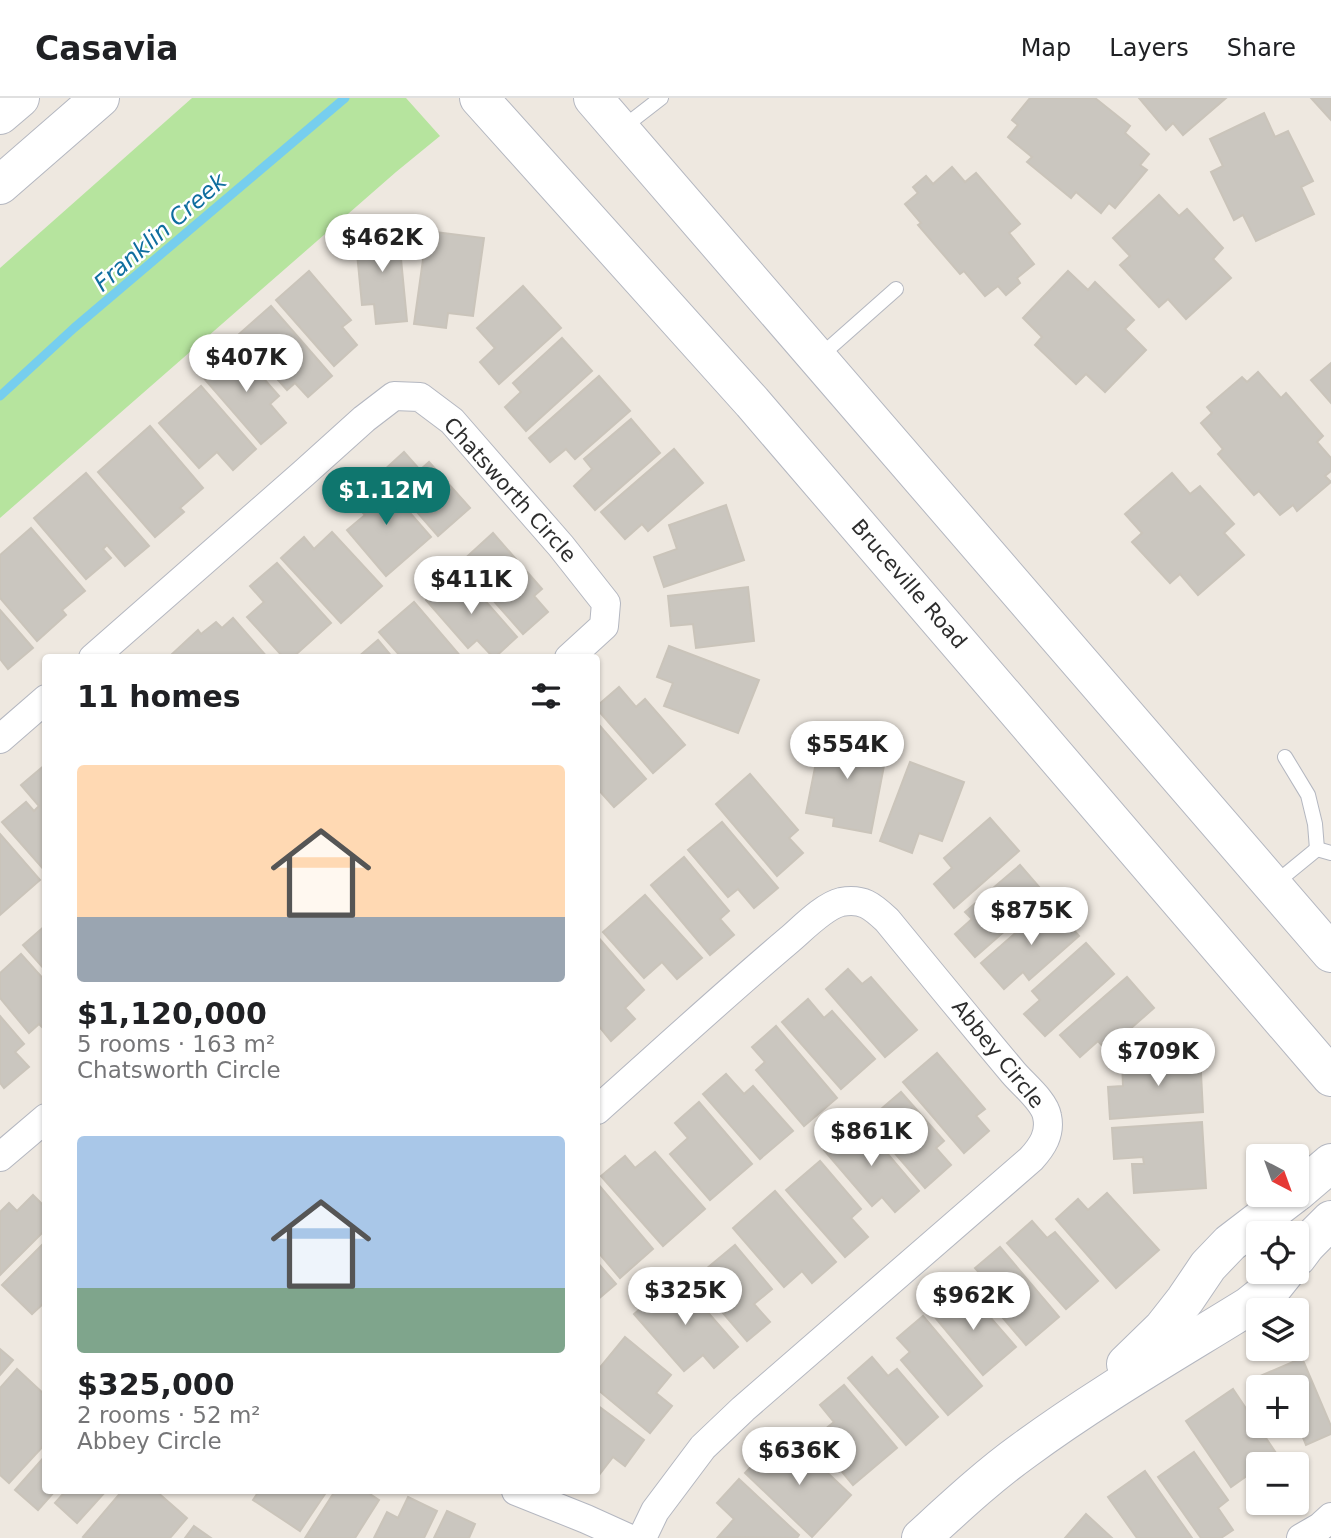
<!DOCTYPE html>
<meta charset="utf-8">
<style>
body{margin:0;font-family:"DejaVu Sans",sans-serif;background:#f2f2f2;color:#202124;height:100vh;display:flex;flex-direction:column;font-size:26px;white-space:nowrap}
*{box-sizing:border-box;margin:0}
p{font-size:23px;color:#757577}
.icon{flex:none;width:38px;height:38px;fill:none;stroke:currentColor;stroke-width:2;stroke-linecap:round;stroke-linejoin:round}
.map{position:relative;flex:1;overflow:hidden}
.panel{position:absolute;left:42px;top:556px;width:558px;height:840px;display:flex;flex-direction:column;background:#fff;border-radius:7px;box-shadow:0 2px 5px #0004}
.panel>*{flex:none}
.needle{width:46px;rotate:139deg}
.controls{position:absolute;left:1246px;top:1046px;display:grid;gap:14px}
.controls a{display:grid;place-items:center;width:63px;height:63px;border-radius:7px;background:#fff;box-shadow:0 2px 5px #0004;font-size:35px}
.price{position:absolute;translate:-50% -60px;padding:0 16px;border-radius:24px;background:#fff;color:#222;font-size:23px;line-height:46px;filter:drop-shadow(0 2px 4px #0008)}
.price::after{content:'';position:absolute;left:50%;top:42px;width:21px;height:16px;margin-left:-10px;background:inherit;clip-path:polygon(0 0,100% 0,50% 100%)}
.price.current{background:#0f766e;color:#fff}
ul{padding:0;list-style:none}
li{display:grid;align-content:center;gap:14px;height:371px;padding:0 35px}
li span{display:grid;place-items:center;height:217px;border-radius:7px;color:#555}
li>.icon{margin-inline-start:auto}
span .icon{width:126px;height:126px;fill:#fffc;stroke-width:1}
li b{font-size:30px}
h2{display:flex;justify-content:space-between;align-items:center;height:84px;padding:0 35px;font-size:30px}
header{display:flex;align-items:center;gap:42px;box-sizing:border-box;height:98px;padding:0 35px;background:#fff;border-bottom:2px solid #e0e0e0}
header strong{font-size:33px}
nav{display:flex;gap:38px;margin-inline-start:auto;font-size:24px}
.map>svg:first-child{display:block}
</style>
<header>
<strong>Casavia</strong>
<nav><a>Map</a><a>Layers</a><a>Share</a></nav>
</header>
<div class="map">
<svg width="1331" height="1440" viewBox="0 0 1331 1440">
<rect width="100%" height="100%" fill="#eee8e0"/>
<!-- green -->
<polygon fill="#b6e49e" points="192,0 406,0 440,38 396,74 0,420 0,170"/>
<g fill="none" stroke-linecap="round" stroke-linejoin="round">
<!-- stream -->
<polyline stroke="#76ceee" stroke-width="9" points="0,298 74,230 345,0"/>
</g>
<!-- building -->
<g fill="#cac6bf" stroke="#cac4ba" stroke-width="2">
<polygon points="1030,0 1095,0 1130,28 1125,35 1149,56 1140,67 1147,72 1115,110 1109,105 1101,115 1076,94 1071,100 1027,64 1032,59 1008,39 1018,27 1012,22"/>
<polygon points="1139,0 1226,0 1183,37 1173,25 1166,32"/>
<polygon points="1311,0 1331,0 1331,22"/>
<polygon points="1264,15 1275,39 1288,33 1313,83 1301,89 1314,116 1256,143 1243,117 1234,122 1211,74 1223,68 1210,41"/>
<polygon points="952,69 965,84 976,75 1020,126 1009,135 1034,166 1017,180 1020,185 1006,197 998,188 985,198 964,173 960,176 918,127 921,125 905,106 918,95 913,89 926,78 933,86"/>
<polygon points="1159,97 1179,118 1187,111 1223,150 1213,161 1231,180 1186,221 1168,201 1159,209 1120,167 1130,158 1113,140"/>
<polygon points="398,130 407,223 376,226 374,206 362,207 355,134"/>
<polygon points="427,133 484,140 473,218 448,215 446,230 414,226"/>
<polygon points="309,173 351,222 342,229 357,247 334,268 276,202"/>
<polygon points="1068,173 1088,192 1095,184 1134,222 1125,231 1146,252 1105,294 1086,276 1076,286 1035,247 1042,239 1023,220"/>
<polygon points="523,188 561,230 499,286 480,264 495,250 477,230"/>
<polygon points="271,208 332,278 308,299 295,285 287,292 238,237"/>
<polygon points="562,240 592,273 526,333 505,309 521,294 513,285"/>
<polygon points="236,249 279,298 270,306 286,325 261,346 202,278"/>
<polygon points="1331,265 1331,305 1311,282"/>
<polygon points="1258,274 1281,300 1286,295 1323,338 1317,344 1331,360 1331,373 1325,378 1331,384 1297,413 1293,407 1280,417 1259,393 1254,397 1218,356 1223,351 1201,325 1212,315 1207,309 1242,279 1247,284"/>
<polygon points="599,278 630,313 575,361 566,351 550,364 529,340"/>
<polygon points="201,288 256,351 233,372 217,354 199,370 159,325"/>
<polygon points="631,321 660,355 595,412 574,388 592,371 584,361"/>
<polygon points="150,328 203,390 180,410 184,414 155,439 98,374"/>
<polygon points="674,351 703,385 648,433 642,426 625,441 601,414"/>
<polygon points="404,354 420,372 429,364 470,410 438,438 382,374"/>
<polygon points="86,375 149,448 125,468 107,447 103,451 111,460 86,481 34,420"/>
<polygon points="1172,375 1190,396 1200,388 1234,426 1224,435 1244,457 1198,497 1180,476 1170,485 1132,444 1142,435 1125,416"/>
<polygon points="378,378 431,439 386,478 347,432 365,417 351,402"/>
<polygon points="726,407 744,462 664,489 654,459 677,451 669,427"/>
<polygon points="31,430 85,493 62,512 66,517 37,543 0,500 0,457"/>
<polygon points="332,434 382,488 341,525 281,460 304,439 314,451"/>
<polygon points="493,435 542,491 534,498 548,514 523,536 460,465"/>
<polygon points="277,465 331,525 292,560 284,560 247,519 264,504 250,488"/>
<polygon points="459,473 517,539 494,560 477,542 468,550 426,502"/>
<polygon points="748,489 754,543 696,550 693,526 671,528 668,498"/>
<polygon points="414,504 462,560 402,560 379,534"/>
<polygon points="0,512 33,550 8,571 0,561"/>
<polygon points="233,520 268,560 174,560 171,557 198,532 201,536 216,524 222,530"/>
<polygon points="378,542 393,560 357,560"/>
<polygon points="669,548 759,582 738,635 664,608 673,585 657,579"/>
<polygon points="619,589 636,609 645,601 685,647 653,675 597,611 597,608"/>
<polygon points="600,628 646,681 614,709 597,690 597,631"/>
<polygon points="822,634 888,647 871,735 833,728 834,720 806,715"/>
<polygon points="910,664 964,684 942,743 919,735 912,755 880,743"/>
<polygon points="46,666 46,774 2,724 26,704 34,713 39,708 21,687"/>
<polygon points="750,676 798,732 789,740 803,755 777,778 716,706"/>
<polygon points="990,720 1019,753 954,810 934,786 952,770 944,760"/>
<polygon points="722,724 778,790 754,810 738,791 728,799 688,752"/>
<polygon points="0,736 40,782 0,817"/>
<polygon points="684,759 729,813 720,821 734,837 710,857 651,787"/>
<polygon points="1020,767 1046,797 975,859 955,836 972,821 965,814"/>
<polygon points="645,797 702,860 677,881 662,864 644,880 603,834"/>
<polygon points="1050,805 1079,838 1029,882 1023,874 1004,891 981,865"/>
<polygon points="46,827 46,873 23,847"/>
<polygon points="597,838 644,892 625,910 635,921 611,943 597,926"/>
<polygon points="1086,845 1114,876 1045,938 1024,916 1040,902 1032,893"/>
<polygon points="21,856 46,884 46,933 39,926 29,935 0,900 0,875"/>
<polygon points="848,871 862,886 871,879 917,932 885,959 826,891"/>
<polygon points="1127,879 1154,910 1106,952 1098,943 1080,959 1060,937"/>
<polygon points="808,901 824,920 832,913 875,961 841,991 782,924"/>
<polygon points="0,918 24,946 15,954 29,969 4,990 0,985"/>
<polygon points="776,928 837,1000 804,1028 756,972 765,964 752,949"/>
<polygon points="937,955 985,1011 976,1018 989,1033 964,1055 903,984"/>
<polygon points="1200,956 1203,1014 1110,1021 1108,989 1123,988 1122,962"/>
<polygon points="726,976 744,996 753,988 793,1033 760,1061 703,996"/>
<polygon points="901,994 944,1043 936,1050 951,1067 925,1090 867,1023"/>
<polygon points="699,1004 752,1066 710,1102 670,1056 688,1040 675,1025"/>
<polygon points="859,1022 919,1093 895,1114 882,1099 872,1108 824,1052"/>
<polygon points="1202,1024 1206,1090 1134,1095 1132,1066 1144,1066 1143,1059 1114,1061 1112,1030"/>
<polygon points="655,1054 705,1111 663,1148 601,1078 625,1058 635,1070"/>
<polygon points="820,1063 861,1111 851,1120 868,1139 845,1159 786,1092"/>
<polygon points="597,1085 653,1151 620,1180 597,1153"/>
<polygon points="775,1093 836,1164 812,1185 802,1173 784,1189 733,1130"/>
<polygon points="1107,1095 1159,1152 1116,1190 1056,1121 1078,1101 1088,1112"/>
<polygon points="33,1097 46,1110 46,1131 0,1177 0,1114 9,1105 17,1113"/>
<polygon points="1032,1123 1047,1140 1055,1134 1098,1183 1066,1211 1007,1145"/>
<polygon points="46,1143 46,1203 32,1216 2,1187"/>
<polygon points="735,1147 772,1191 754,1206 770,1224 747,1243 694,1181"/>
<polygon points="1000,1149 1059,1219 1026,1247 980,1193 988,1185 975,1170"/>
<polygon points="597,1164 616,1186 597,1202"/>
<polygon points="677,1179 738,1249 714,1270 703,1257 684,1273 634,1216"/>
<polygon points="951,1193 966,1211 976,1203 1016,1249 983,1277 929,1212"/>
<polygon points="923,1218 982,1288 948,1317 901,1262 910,1254 897,1240"/>
<polygon points="625,1239 671,1277 656,1295 672,1308 650,1335 597,1291 597,1273"/>
<polygon points="0,1251 13,1262 0,1277"/>
<polygon points="872,1259 888,1278 897,1271 938,1319 906,1347 848,1280"/>
<polygon points="1302,1260 1331,1328 1331,1336 1306,1347 1297,1325 1297,1290 1258,1290 1258,1299 1251,1282"/>
<polygon points="17,1271 46,1298 46,1345 9,1385 0,1377 0,1290"/>
<polygon points="844,1287 897,1350 853,1387 814,1340 834,1324 820,1307"/>
<polygon points="1233,1291 1284,1367 1258,1367 1258,1386 1251,1375 1231,1389 1186,1323"/>
<polygon points="597,1307 644,1342 625,1368 613,1359 599,1377 597,1376"/>
<polygon points="795,1344 851,1397 812,1439 745,1375 767,1352 778,1362"/>
<polygon points="1194,1354 1228,1402 1218,1410 1233,1432 1221,1440 1201,1440 1158,1379"/>
<polygon points="46,1357 46,1393 55,1393 38,1412 15,1392"/>
<polygon points="1145,1373 1192,1440 1137,1440 1108,1399"/>
<polygon points="739,1381 799,1437 797,1440 718,1439 734,1421 717,1405"/>
<polygon points="62,1393 106,1393 77,1425 55,1405 64,1395"/>
<polygon points="122,1393 156,1393 187,1420 170,1440 85,1440 83,1439"/>
<polygon points="259,1393 327,1393 300,1433 253,1402"/>
<polygon points="335,1393 373,1393 370,1396 379,1402 355,1440 305,1440"/>
<polygon points="408,1399 437,1413 424,1440 374,1440 387,1414 398,1420"/>
<polygon points="447,1413 475,1426 469,1440 434,1440"/>
<polygon points="1086,1416 1112,1440 1065,1440"/>
<polygon points="194,1428 211,1440 185,1440"/>
</g>
<g fill="none" stroke-linecap="round" stroke-linejoin="round">
<!-- lane casing -->
<g stroke="#b4b7c0" stroke-width="16">
<g id="lane">
<polyline points="621,31 661,0"/>
<polyline points="818,260 896,191"/>
<polyline points="1285,659 1308,697 1315,726 1317,751"/>
<polyline points="1317,751 1331,755"/>
<polyline points="1273,787 1317,751"/>
</g>
</g>
<!-- street casing -->
<g stroke="#b4b7c0" stroke-width="30">
<g id="street">
<polyline points="93,560 304,375 364,321 394,298 420,299 452,323 561,448 606,505 604,528 569,560"/>
<polyline points="0,641 46,601"/>
<path d="M597,1012C661,955 724,897 789,842C802,831 824,808 841,804C863,800 872,808 887,822C928,872 969,922 1011,972C1021,985 1044,1002 1047,1018C1051,1036 1042,1049 1031,1061L743,1311L703,1349L655,1413L642,1440"/>
<polyline points="0,1059 46,1020"/>
<polyline points="516,1393 586,1421 628,1440"/>
<polyline points="1301,1440 1320,1429 1331,1419"/>
</g>
</g>
<!-- secondary casing -->
<g stroke="#b4b7c0" stroke-width="40">
<g id="secondary">
<polyline points="479,0 752,304 1331,979"/>
<polyline points="593,0 1331,855"/>
<polyline points="0,17 20,0"/>
<polyline points="0,87 100,0"/>
<polyline points="1297,1094 1331,1065"/>
<polyline points="1297,1159 1306,1147 1331,1122"/>
<polyline points="1126,1266 1163,1230 1185,1202 1208,1168 1230,1145 1293,1097"/>
<path d="M921,1440C954,1410 987,1379 1023,1353C1095,1300 1173,1255 1249,1208L1273,1189L1285,1174"/>
</g>
</g>
<!-- lane -->
<use href="#lane" stroke="#fff" stroke-width="14"/>
<!-- street -->
<use href="#street" stroke="#fff" stroke-width="28"/>
<!-- secondary -->
<use href="#secondary" stroke="#fff" stroke-width="38"/>
</g>
<g text-anchor="middle" stroke-width="5" stroke-linejoin="round" paint-order="stroke">
<!-- street labels -->
<g font-size="21" fill="#2d2d2d" stroke="#fff">
<text transform="translate(510 392) rotate(48)" y="7">Chatsworth Circle</text>
<text transform="translate(909 486) rotate(49)" y="7">Bruceville Road</text>
<text transform="translate(998 956) rotate(51)" y="7">Abbey Circle</text>
</g>
<!-- water labels -->
<g font-size="23" font-style="italic" fill="#0f6e9f" stroke="#fff">
<text transform="translate(160 134) rotate(-41)" y="8">Franklin Creek</text>
</g>
</g>
</svg>
<div class="controls">
<a><svg class="needle" viewBox="-14 -14 28 28"><path d="M0-13l5 13h-10z" fill="#e53935"/><path d="M0 13l5-13h-10z" fill="#757577"/></svg></a>
<a><svg class="icon" aria-label="locate" viewBox="0 0 24 24"><circle cx="12" cy="12" r="6"/><path d="M12 2v4M12 18v4M2 12h4M18 12h4"/></svg></a>
<a><svg class="icon" aria-label="layers" viewBox="0 0 24 24"><path d="M12 4l9 5-9 5-9-5zM3 14l9 5 9-5"/></svg></a>
<a>+</a>
<a>−</a>
</div>
<b class="price" style="left:382px;top:176px">$462K</b>
<b class="price" style="left:246px;top:296px">$407K</b>
<b class="price current" style="left:386px;top:429px">$1.12M</b>
<b class="price" style="left:471px;top:518px">$411K</b>
<b class="price" style="left:847px;top:683px">$554K</b>
<b class="price" style="left:1031px;top:849px">$875K</b>
<b class="price" style="left:1158px;top:990px">$709K</b>
<b class="price" style="left:871px;top:1070px">$861K</b>
<b class="price" style="left:685px;top:1229px">$325K</b>
<b class="price" style="left:973px;top:1234px">$962K</b>
<b class="price" style="left:799px;top:1389px">$636K</b>
<section class="panel">
<h2>11 homes<svg class="icon" aria-label="filters" viewBox="0 0 24 24"><path d="M4 7h16M4 17h16"/><circle cx="9" cy="7" r="2"/><circle cx="15" cy="17" r="2"/></svg></h2>
<ul>
<li><span style="background:linear-gradient(#ffd9b3 70%,#9aa5b1 0)"><svg class="icon" aria-label="home" viewBox="0 0 24 24"><path d="M3 11l9-7 9 7M6 9v11h12V9"/></svg></span><div><b>$1,120,000</b><p>5 rooms · 163 m²</p><p>Chatsworth Circle</p></div></li>
<li><span style="background:linear-gradient(#a9c7e8 70%,#7fa58c 0)"><svg class="icon" aria-label="home" viewBox="0 0 24 24"><path d="M3 11l9-7 9 7M6 9v11h12V9"/></svg></span><div><b>$325,000</b><p>2 rooms · 52 m²</p><p>Abbey Circle</p></div></li>
</ul>
</section>
</div>
